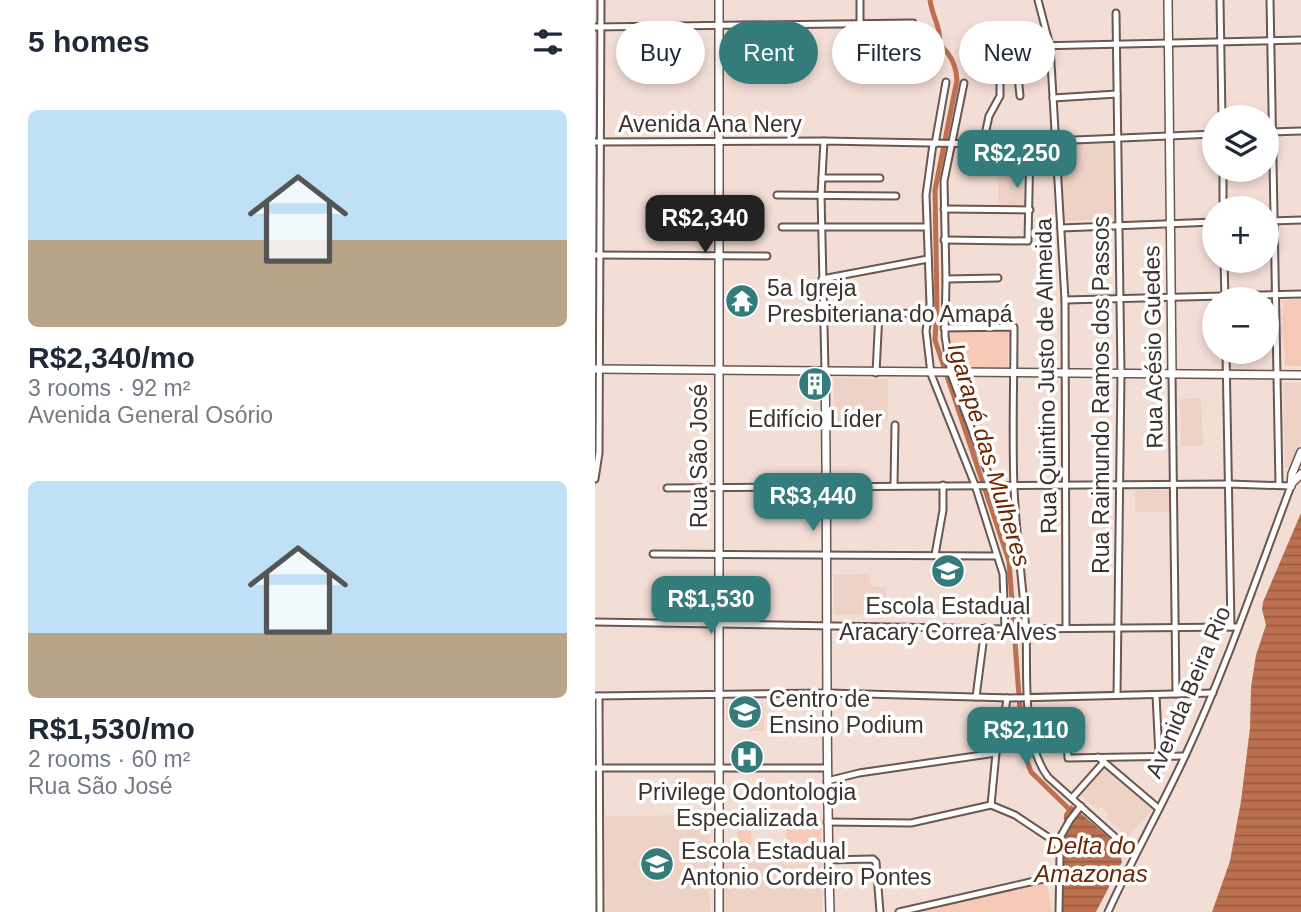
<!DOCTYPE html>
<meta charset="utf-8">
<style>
body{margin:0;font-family:Arial,sans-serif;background:#f6f6f7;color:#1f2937;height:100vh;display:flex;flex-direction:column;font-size:26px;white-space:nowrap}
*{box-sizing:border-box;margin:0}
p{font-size:23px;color:#747a83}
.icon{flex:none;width:38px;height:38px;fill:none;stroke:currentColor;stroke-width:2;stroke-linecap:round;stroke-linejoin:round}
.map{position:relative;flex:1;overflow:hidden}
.details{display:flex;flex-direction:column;background:#fff;width:595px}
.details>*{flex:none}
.top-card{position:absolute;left:21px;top:21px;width:579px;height:63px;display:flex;gap:14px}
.controls{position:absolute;left:607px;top:105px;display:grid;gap:14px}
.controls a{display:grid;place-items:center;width:77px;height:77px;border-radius:50%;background:#fff;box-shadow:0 4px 10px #0003;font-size:35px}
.price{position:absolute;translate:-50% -60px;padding:0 16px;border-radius:14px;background:#337c7b;color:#fff;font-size:23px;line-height:46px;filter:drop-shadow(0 2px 4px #0008)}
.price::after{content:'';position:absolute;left:50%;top:42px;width:21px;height:16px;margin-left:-10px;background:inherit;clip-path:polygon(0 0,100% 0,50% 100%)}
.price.selected{background:#222;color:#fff}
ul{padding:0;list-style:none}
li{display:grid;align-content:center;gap:14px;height:371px;padding:0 28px}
li span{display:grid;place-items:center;height:217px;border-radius:10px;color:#555}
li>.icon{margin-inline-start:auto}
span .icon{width:126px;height:126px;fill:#fffc;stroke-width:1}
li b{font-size:30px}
h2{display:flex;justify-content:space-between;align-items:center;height:84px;padding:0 28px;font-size:30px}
.tag{padding:0 24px;border-radius:32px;background:#fff;box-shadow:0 4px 10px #0003;font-size:24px;line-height:63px}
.tag.selected{background:#337c7b;color:#fff}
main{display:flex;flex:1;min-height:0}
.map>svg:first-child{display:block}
</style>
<main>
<section class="details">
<h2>5 homes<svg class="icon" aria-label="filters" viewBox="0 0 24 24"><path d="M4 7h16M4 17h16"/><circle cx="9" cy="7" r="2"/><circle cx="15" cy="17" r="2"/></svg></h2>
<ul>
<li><span style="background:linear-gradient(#bfe0f5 60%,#b9a48a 0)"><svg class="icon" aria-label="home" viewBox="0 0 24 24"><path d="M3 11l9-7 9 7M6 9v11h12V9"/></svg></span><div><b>R$2,340/mo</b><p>3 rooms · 92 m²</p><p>Avenida General Osório</p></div></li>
<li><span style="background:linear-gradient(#bfe0f5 70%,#b9a48a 0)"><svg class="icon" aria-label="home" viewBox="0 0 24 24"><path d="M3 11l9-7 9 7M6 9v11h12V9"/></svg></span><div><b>R$1,530/mo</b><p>2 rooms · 60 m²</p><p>Rua São José</p></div></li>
</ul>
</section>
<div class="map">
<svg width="706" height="912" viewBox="0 0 706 912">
<defs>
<pattern id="water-rules" width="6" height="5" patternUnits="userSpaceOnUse" patternTransform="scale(1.75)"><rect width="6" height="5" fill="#bc704f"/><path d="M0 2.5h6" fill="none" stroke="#9a5d42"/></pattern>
</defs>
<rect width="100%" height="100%" fill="#f3ded6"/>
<!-- built -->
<g fill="#eed2c6">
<polygon points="517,143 519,219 470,221 464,145"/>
<polygon points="403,171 431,171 432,205 403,205"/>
<polygon points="239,378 293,379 293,420 239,422"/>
<polygon points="688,383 706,383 706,442 696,468 690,468"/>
<polygon points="606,398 608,446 586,446 585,399"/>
<rect x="540" y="490" width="34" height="22"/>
<polygon points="367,562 368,579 338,580 338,563"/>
<polygon points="275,574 276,587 291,587 291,614 239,615 239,575"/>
<polygon points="131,703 169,703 169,731 156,731 156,720 131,720"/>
<polygon points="506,765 557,810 533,837 511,817 513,814 507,807 503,810 482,792"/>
<polygon points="114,815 115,912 11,912 10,816"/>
<polygon points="188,860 189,865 227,862 227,912 129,912 129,862"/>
</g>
<!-- green -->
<g fill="#f7cab7">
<polygon points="0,24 8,24 6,142 0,142"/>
<polygon points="706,299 706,366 690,366 687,300"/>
<polygon points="361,329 414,329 413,368 360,367 354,335"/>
<polygon points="191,817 226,817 227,863 191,863"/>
<polygon points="142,831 156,831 157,860 143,860"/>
<polygon points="451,878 457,912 301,912 321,909"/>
</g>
<!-- water -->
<g fill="url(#water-rules)">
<polygon points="706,513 706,912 617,912 635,861 646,801 655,728 656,687 661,655 671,625 667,609 668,602"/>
<polygon points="476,805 523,845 527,862 501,912 468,912 469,814"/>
<rect x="166" y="844" width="21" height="12"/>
</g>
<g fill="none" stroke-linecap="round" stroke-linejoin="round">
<!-- canal -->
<g stroke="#bc704f" stroke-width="5">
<path d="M335,0C337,17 347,28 344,45"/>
<path d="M326,29C345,46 360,52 362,80L340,190L342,308L340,340L414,561L428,750L436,772L473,808"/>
</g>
<!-- minor casing -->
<g stroke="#695750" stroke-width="9">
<g id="minor">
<polyline points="443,0 455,46 470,300 471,628"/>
<polyline points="625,0 627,117"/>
<polyline points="675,0 684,485"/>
<polyline points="521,13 526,374 522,695"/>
<polyline points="265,24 265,0"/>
<polyline points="0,27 318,23 320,64"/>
<polyline points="422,66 425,96"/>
<polyline points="369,83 349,181 351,279 350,336 356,374 421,548"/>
<polyline points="458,98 522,94"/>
<polyline points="672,132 706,131"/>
<polyline points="229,141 226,195 230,371"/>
<polyline points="0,142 229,141 388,144 620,134"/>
<polyline points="338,144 331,195 335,304 331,331 336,374 380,485 408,574 410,629"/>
<polyline points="340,144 351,82"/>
<polyline points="388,144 394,116 405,96 405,71 421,67 430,53 440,46 706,40"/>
<polyline points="628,170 628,208"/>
<polyline points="227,178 285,178"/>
<polyline points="182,195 301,196"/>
<polyline points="349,209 435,210"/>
<polyline points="672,221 706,220"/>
<polyline points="187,227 331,227"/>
<polyline points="466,228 620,222"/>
<polyline points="349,240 433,241 435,143"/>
<polyline points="0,255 172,256"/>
<polyline points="629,261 630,299"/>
<polyline points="227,279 333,259"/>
<polyline points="351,279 403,278"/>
<polyline points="470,300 706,294"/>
<polyline points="228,311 334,314"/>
<path d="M349,328L419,327C419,381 417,435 419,488C421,536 428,584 431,632C433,676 426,741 453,777L539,854"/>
<polyline points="631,352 636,627"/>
<polyline points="281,373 284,312"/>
<polyline points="577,374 581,694"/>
<polyline points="0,479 4,453 6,0"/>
<polyline points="299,485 300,425"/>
<path d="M72,488L634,484L696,486C662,576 631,668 591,754C566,808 537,859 513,912"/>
<polyline points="58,554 400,556"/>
<polyline points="340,555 348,510 348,485"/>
<polyline points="0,622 414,629 643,627"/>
<polyline points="561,695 564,756"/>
<polyline points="0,696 233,693 416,698 618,693"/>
<polyline points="4,696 5,912"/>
<polyline points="381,697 390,628"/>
<polyline points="471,728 473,758 590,756"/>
<polyline points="503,757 563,808"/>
<polyline points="0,768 232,768"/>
<polyline points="232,781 264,773 401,753"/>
<polyline points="477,798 509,762"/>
<polyline points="396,805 401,753 407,735 412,698"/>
<polyline points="232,822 316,823 396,805 420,815 462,843 465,856 464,912"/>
<polyline points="462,843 475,820 486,806"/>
<polyline points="233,860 278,859 281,862 285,912"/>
<polyline points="304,912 444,880 465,877"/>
</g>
</g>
<!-- tertiary casing -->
<g stroke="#695750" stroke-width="10">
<g id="tertiary">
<polyline points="124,0 124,912"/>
<polyline points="573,0 577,374"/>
<polyline points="0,369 706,375"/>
<path d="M230,371C233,551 230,732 235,912"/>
<polyline points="697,483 706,474"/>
<polyline points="696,486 697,474 706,452"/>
</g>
</g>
<!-- minor -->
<use href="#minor" stroke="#fff" stroke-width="5"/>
<!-- tertiary -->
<use href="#tertiary" stroke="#fff" stroke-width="7"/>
</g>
<!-- icons -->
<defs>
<g id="temple-disc" transform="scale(1.75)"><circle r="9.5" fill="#337c7b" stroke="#fff"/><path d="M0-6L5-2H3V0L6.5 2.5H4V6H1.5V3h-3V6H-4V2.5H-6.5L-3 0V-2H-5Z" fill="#fff"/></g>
<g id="building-disc" transform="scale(1.75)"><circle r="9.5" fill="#337c7b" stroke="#fff"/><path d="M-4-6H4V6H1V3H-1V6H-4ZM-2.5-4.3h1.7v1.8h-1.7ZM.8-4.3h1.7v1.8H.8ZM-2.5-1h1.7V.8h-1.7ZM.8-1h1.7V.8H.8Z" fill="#fff"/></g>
<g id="school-disc" transform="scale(1.75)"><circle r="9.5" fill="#337c7b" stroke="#fff"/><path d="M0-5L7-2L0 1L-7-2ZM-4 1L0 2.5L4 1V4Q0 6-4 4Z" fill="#fff"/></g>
<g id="hospital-disc" transform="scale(1.75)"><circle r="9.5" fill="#337c7b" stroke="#fff"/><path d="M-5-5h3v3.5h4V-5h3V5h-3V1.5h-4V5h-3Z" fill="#fff"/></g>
</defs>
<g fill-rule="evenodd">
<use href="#temple-disc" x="147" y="301"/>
<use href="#building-disc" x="220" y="384"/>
<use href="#school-disc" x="353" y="571"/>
<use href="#school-disc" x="150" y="712"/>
<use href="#hospital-disc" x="152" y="757"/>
<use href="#school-disc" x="62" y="864"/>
</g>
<g text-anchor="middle" stroke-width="7" stroke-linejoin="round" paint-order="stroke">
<!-- street labels -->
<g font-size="23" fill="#3b332f" stroke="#fff">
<text x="115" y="132">Avenida Ana Nery</text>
<text transform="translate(558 347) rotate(-91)" y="8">Rua Acésio Guedes</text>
<text transform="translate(451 376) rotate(-91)" y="8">Rua Quintino Justo de Almeida</text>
<text transform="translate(506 395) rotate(-90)" y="8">Rua Raimundo Ramos dos Passos</text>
<text transform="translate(104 456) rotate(-90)" y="8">Rua São José</text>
<text transform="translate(593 692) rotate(-67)" y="8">Avenida Beira Rio</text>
</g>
<!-- poi labels -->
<g font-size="23" fill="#3b332f" stroke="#fff" text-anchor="start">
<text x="172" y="296">5a Igreja<tspan x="172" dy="26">Presbiteriana do Amapá</tspan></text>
<text x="220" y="427" text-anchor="middle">Edifício Líder</text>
<text x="353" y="614" text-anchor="middle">Escola Estadual<tspan x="353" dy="26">Aracary Correa Alves</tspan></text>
<text x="174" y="707">Centro de<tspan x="174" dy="26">Ensino Podium</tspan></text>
<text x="152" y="800" text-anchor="middle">Privilege Odontologia<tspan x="152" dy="26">Especializada</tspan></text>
<text x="86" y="859">Escola Estadual<tspan x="86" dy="26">Antonio Cordeiro Pontes</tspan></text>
</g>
<!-- water labels -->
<g font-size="24" font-style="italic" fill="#6b2600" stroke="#fff">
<text transform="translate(394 455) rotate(73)" y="8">Igarapé das Mulheres</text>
<text x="496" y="854">Delta do<tspan x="496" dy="28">Amazonas</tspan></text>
</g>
</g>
</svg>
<div class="controls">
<a><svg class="icon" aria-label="layers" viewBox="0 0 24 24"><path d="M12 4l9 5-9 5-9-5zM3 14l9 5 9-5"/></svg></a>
<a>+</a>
<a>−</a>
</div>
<b class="price" style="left:422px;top:190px">R$2,250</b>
<b class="price selected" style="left:110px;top:255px">R$2,340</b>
<b class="price" style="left:218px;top:533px">R$3,440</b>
<b class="price" style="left:116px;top:636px">R$1,530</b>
<b class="price" style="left:431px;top:767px">R$2,110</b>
<div class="top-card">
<a class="tag">Buy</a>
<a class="tag selected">Rent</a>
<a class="tag">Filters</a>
<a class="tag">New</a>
</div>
</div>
</main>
